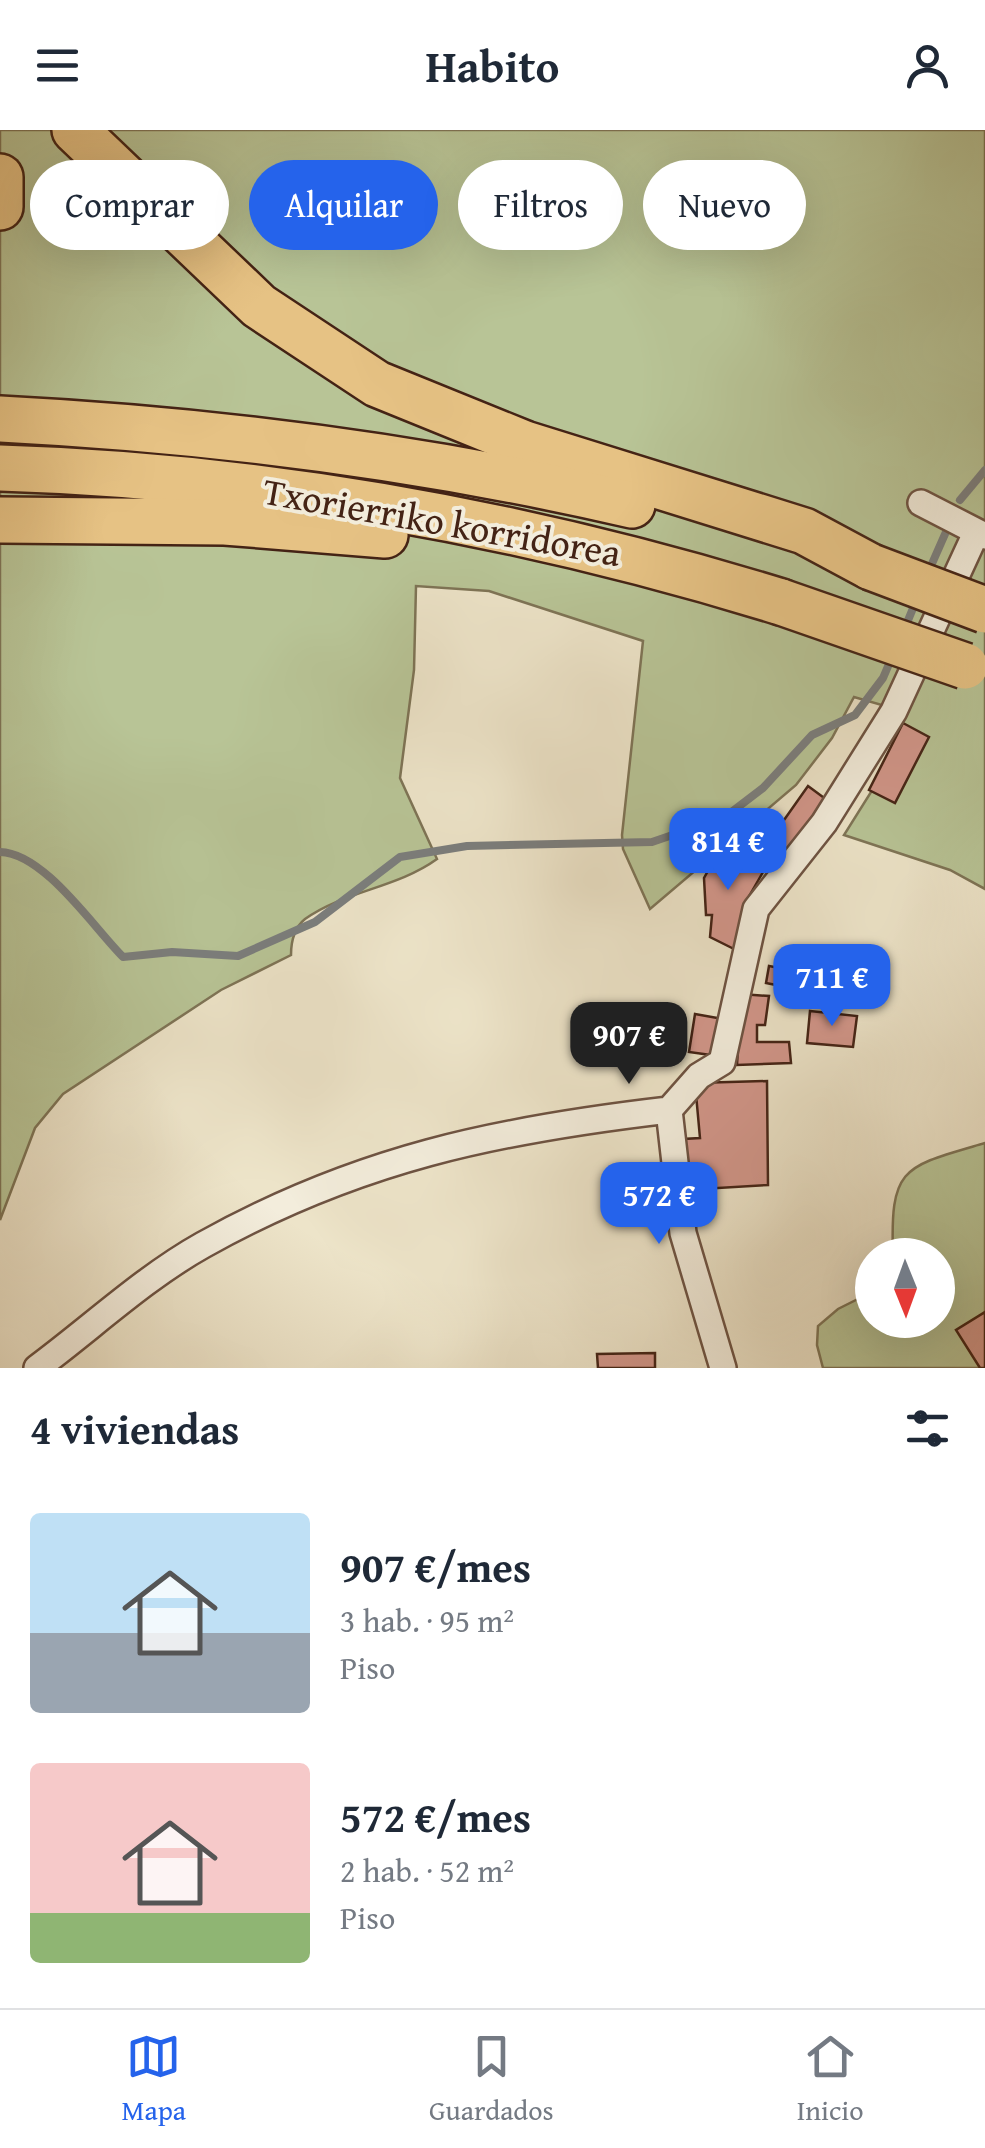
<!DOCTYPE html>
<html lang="es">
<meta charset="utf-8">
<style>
body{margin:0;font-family:"Gentium Book Plus",serif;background:#f6f6f7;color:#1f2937;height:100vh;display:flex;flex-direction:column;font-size:38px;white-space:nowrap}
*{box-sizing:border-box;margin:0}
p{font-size:32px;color:#747a83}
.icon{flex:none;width:55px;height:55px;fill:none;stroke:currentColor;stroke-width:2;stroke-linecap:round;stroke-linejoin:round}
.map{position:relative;height:1238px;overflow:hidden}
.panel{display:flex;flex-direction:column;background:#fff;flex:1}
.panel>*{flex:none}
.top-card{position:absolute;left:30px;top:30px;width:925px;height:90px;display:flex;gap:20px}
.needle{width:65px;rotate:179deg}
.buttons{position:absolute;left:855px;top:1108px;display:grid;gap:20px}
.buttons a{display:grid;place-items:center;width:100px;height:100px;border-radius:50%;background:#fff;box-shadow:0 10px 40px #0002;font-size:50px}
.price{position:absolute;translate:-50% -85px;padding:0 22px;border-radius:20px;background:#2563eb;color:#fff;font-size:32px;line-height:65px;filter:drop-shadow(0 2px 5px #0008)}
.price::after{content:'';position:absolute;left:50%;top:60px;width:30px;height:22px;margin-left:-15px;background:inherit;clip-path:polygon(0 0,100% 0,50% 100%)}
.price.current{background:#222;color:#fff}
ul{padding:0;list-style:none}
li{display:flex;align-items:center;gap:30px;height:250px;padding:0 30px}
li span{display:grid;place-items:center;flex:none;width:280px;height:200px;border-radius:10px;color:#555}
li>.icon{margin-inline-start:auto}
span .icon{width:120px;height:120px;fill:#fffc;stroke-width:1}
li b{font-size:42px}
h2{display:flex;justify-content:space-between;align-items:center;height:120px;padding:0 30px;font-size:42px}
.pill{padding:0 35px;border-radius:45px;background:#fff;box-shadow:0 10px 40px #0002;font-size:35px;line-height:90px}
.pill.current{background:#2563eb;color:#fff}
header{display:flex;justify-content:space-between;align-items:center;height:130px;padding:0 30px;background:#fff;font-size:45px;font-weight:700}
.tab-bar{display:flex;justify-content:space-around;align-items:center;height:140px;border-top:2px solid #e0e1e3;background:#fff;font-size:28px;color:#747a83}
.tab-bar a{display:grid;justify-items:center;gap:5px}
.tab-bar .current{color:#2563eb}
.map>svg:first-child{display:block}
</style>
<header><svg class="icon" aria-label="menu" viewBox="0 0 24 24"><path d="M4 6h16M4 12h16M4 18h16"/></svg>Habito<svg class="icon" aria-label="person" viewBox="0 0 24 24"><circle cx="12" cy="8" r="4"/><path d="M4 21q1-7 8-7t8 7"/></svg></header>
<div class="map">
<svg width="985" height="1238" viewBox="0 0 985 1238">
<rect width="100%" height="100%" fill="#ede4c9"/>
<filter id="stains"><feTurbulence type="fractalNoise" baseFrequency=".002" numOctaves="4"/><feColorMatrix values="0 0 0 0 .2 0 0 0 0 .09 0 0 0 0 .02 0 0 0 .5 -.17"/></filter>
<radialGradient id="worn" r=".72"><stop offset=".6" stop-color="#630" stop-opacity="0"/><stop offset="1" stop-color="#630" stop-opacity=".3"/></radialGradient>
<!-- green -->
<g fill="#b8c496" stroke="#7e7456" stroke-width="2.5">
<path d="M0,0H985V759L950,740L844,705L883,643L903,581L854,567L832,608L796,655L650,779L623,719L622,705L643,511L489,461L416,456L414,540L400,648L437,729C397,758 344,761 305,789C294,798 291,813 291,825L221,860L63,964L35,998L0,1090Z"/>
<path d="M985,1013V1238H823L817,1215L818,1196L838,1179L872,1162V1190H938V1125H893C890,1036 903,1037 985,1013Z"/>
</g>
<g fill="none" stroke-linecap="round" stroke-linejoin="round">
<!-- stream -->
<g stroke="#7b7e7d" stroke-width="8">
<polyline points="960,370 985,340"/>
<polyline points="927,445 949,395"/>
<polyline points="904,500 916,471"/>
<path d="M0,722C44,723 93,797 123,827L172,822L238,826L315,792L400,727L467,716L652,712L725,687L763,658L812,605L855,585L883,548L892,527"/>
</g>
</g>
<!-- building -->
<g fill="#d2968a" stroke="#442315" stroke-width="2.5">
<polygon points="903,593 929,607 895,673 869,660"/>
<polygon points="808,656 831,673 787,733 765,717"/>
<polygon points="718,710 737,720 734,726 763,742 743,777 734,819 710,807 712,785 706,785 704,748 718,723 712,720"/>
<polygon points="769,836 785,839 781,856 766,853"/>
<polygon points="741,864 769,866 765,895 757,895 757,912 789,912 791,933 737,935"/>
<polygon points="810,881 857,886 853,917 807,913"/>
<polygon points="695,884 723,889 718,926 689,922"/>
<polygon points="767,951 768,1055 685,1060 683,1009 700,1008 695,953"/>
<polygon points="985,1182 985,1238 980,1238 956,1200"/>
<polygon points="655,1223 655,1238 598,1238 597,1224"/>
</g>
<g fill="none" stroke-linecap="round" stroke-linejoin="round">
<!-- minor casing -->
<g stroke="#6e5342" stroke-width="30">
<g id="minor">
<polyline points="921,373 985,406"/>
<polyline points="669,980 683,1103 723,1238"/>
<path d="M37,1238C91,1198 144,1148 203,1115C357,1029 496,1000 669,980L699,946L722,932L756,779L824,693L894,581L976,403"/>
</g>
</g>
<!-- motorway casing -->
<g stroke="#442315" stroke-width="50">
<g id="motorway">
<polyline points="75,0 259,176 377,254 525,314 804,401 871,437"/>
<polyline points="0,47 0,77"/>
<path d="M0,289C213,300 424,327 632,375"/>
<path d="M0,338C268,346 525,393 781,472"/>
<polyline points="0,390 225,392 385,405"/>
</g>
</g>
<!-- minor -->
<use href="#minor" stroke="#f3eddc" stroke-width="25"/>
<!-- motorway -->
<use href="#motorway" stroke="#e6c284" stroke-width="45"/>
<!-- motorway-bridge casing -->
<g stroke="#442315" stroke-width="50" stroke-linecap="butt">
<g id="motorway-bridge">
<polyline points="871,437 985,480"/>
<polyline points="781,472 965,536"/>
</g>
</g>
<!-- motorway-bridge -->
<use href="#motorway-bridge" stroke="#e6c284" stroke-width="45"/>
</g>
<g text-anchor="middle" stroke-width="8" stroke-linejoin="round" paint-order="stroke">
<!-- street labels -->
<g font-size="38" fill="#442315" stroke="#f3eddc">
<text transform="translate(442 392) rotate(10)" y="13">Txorierriko korridorea</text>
</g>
</g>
<rect width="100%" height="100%" filter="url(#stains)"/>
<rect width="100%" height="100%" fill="url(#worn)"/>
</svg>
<div class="buttons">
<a><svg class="needle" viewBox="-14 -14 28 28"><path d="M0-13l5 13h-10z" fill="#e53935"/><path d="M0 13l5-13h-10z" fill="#747a83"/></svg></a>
</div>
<b class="price" style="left:728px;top:763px">814 €</b>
<b class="price" style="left:832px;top:899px">711 €</b>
<b class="price current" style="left:629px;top:957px">907 €</b>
<b class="price" style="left:659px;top:1117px">572 €</b>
<div class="top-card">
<a class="pill">Comprar</a>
<a class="pill current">Alquilar</a>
<a class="pill">Filtros</a>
<a class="pill">Nuevo</a>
</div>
</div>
<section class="panel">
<h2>4 viviendas<svg class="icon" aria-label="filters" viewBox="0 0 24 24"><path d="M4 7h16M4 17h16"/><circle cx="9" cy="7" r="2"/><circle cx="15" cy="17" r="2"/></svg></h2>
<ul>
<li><span style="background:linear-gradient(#bfe0f5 60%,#9aa5b1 0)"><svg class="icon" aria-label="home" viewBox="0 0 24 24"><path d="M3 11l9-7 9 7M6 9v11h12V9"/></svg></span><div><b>907 €/mes</b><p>3 hab. · 95 m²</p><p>Piso</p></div></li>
<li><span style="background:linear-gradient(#f6c9c9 75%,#8fb573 0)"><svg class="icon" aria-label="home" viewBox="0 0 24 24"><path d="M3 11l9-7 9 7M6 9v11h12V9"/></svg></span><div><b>572 €/mes</b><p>2 hab. · 52 m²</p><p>Piso</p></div></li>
</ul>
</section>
<nav class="tab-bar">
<a class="current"><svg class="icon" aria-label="map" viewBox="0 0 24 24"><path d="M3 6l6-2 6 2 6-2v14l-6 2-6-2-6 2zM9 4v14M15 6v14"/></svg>Mapa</a>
<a><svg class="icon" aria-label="saved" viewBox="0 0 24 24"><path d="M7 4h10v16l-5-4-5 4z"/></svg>Guardados</a>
<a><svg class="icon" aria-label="home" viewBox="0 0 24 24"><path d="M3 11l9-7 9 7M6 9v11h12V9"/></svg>Inicio</a>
</nav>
